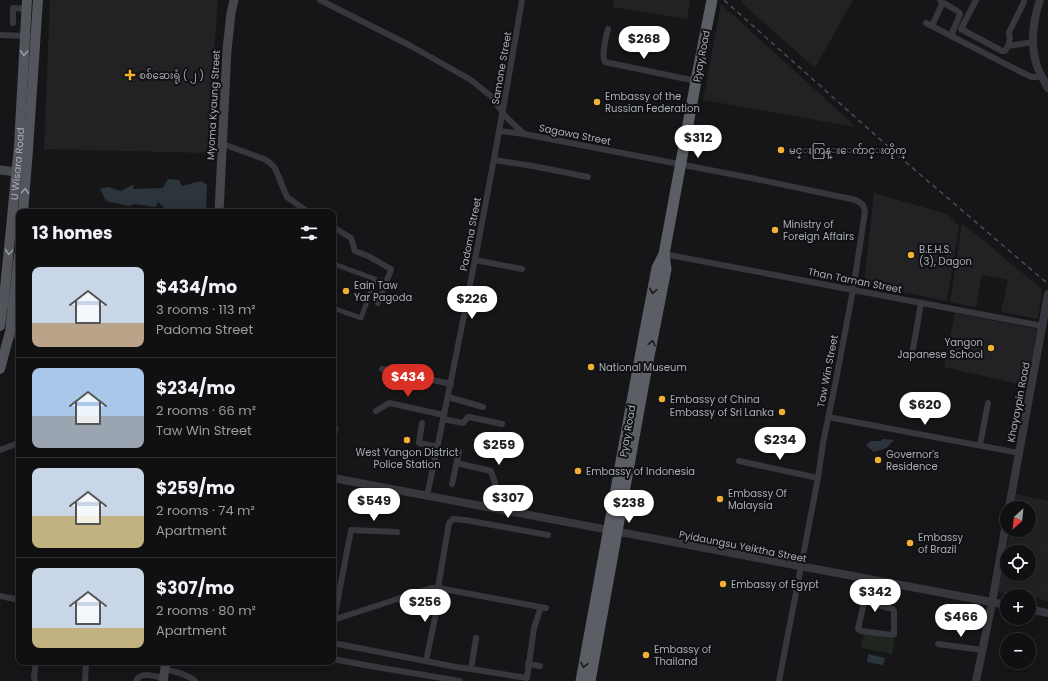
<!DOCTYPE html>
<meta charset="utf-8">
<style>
body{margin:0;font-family:Poppins,"Noto Sans Myanmar",sans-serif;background:#1e1e20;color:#f1f3f6;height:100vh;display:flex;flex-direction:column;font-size:15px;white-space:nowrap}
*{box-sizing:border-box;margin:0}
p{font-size:13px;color:#9c9d9f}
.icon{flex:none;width:22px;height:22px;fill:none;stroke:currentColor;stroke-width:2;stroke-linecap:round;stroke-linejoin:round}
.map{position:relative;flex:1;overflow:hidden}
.details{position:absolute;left:16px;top:209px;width:320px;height:456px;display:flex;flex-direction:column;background:#101012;border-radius:8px;box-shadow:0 4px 16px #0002,0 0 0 1px #303032}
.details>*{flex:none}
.needle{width:26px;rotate:207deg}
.tools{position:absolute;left:1000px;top:501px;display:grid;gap:8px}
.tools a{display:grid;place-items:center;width:36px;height:36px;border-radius:50%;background:#101012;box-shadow:0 4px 16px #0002,0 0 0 1px #303032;font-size:20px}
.price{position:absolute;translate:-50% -34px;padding:0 9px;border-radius:14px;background:#fff;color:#222;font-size:13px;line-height:26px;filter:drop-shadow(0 1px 2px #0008)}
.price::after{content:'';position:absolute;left:50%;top:24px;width:12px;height:9px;margin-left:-6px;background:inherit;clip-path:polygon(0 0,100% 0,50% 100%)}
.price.active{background:#d93025;color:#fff}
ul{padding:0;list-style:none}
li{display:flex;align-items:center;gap:12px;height:100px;padding:0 16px}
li+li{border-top:1px solid #303032}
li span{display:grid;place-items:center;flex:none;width:112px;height:80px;border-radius:8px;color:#555}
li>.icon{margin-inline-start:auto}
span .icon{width:48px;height:48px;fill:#fffc;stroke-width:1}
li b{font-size:17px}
h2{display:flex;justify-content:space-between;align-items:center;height:48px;padding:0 16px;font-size:17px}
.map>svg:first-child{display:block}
</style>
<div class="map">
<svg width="1048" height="681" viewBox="0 0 1048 681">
<rect width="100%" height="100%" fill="#161618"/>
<!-- built -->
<g fill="#222225" fill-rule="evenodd">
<polygon points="50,0 218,0 207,153 44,149"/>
<polygon points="614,0 690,0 687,19 613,7"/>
<polygon points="742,0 853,0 815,68 744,5"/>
<polygon points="721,4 856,127 703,100"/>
<polygon points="874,193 947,214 959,226 947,301 864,284"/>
<polygon points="962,223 1042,289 1038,319 1001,312 1008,280 982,275 976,307 950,302"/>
<polygon points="955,313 1037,329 1027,386 944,367"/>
<path d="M1016,494L1048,501V601L1029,597V596H1021L998,592L1010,530H1029V508H1013ZM1007,552H1029V574H1007Z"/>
</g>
<!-- green -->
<polygon fill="#1e261f" points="864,634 895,639 892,654 861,648"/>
<!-- water -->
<g fill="#2c353c">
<polygon points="168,179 179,180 182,186 201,181 207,185 206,212 199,212 197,210 164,208 158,202 156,207 135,204 128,206 106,201 100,189 108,187 121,191 134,184 133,189 163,188"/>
<polygon points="883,439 894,440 886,448 874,452 866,445 871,441 880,441"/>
<polygon points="868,654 885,658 883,665 867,662"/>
</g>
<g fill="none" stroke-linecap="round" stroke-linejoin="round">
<!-- pedestrian -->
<polyline stroke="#37383d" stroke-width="5" points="333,266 334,264 375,279 361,318 333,308"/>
<!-- minor -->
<g stroke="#37383d" stroke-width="6">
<polyline points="320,0 411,46 471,80 492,97 505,116 524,134"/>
<polyline points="976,0 961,29 1002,51 1005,51 1008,46"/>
<polyline points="1024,0 1024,2 1009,32 1009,35 1010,39 1008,46 1034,42"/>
<polyline points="942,2 959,12 960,14 951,36"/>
<polyline points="13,23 13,8 26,9"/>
<polyline points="926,23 1021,72 1032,77 1042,77"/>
<polyline points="932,26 941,6 942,2 940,0"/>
<path d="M608,29C606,38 601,54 605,62L696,81"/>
<polyline points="0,35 28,36"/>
<polyline points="500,131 524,134 751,178 856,200 863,205 865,212 853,290 836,380 823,443 818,478 779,681"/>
<polyline points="223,144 264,159 270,163 275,168 287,197 308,212"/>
<polyline points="494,160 533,166 588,177"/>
<polyline points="333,227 351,238 355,251 368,256 391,269 391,270 378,303"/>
<polyline points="664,254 1042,326"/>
<polyline points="475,260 522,269"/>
<polyline points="10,332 19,338"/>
<polyline points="913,349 921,303"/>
<polyline points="382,369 451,384"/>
<polyline points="448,397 483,407"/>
<path d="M19,402C17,410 17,416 19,423"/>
<polyline points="376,411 389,403 444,415"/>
<polyline points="828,417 1019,453"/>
<polyline points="443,419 463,423 468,417 469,417 502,424"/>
<polyline points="422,423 419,443 438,447"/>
<polyline points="980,445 988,403"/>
<polyline points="333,448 335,428"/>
<polyline points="0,450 19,443"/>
<polyline points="420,453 436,456"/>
<polyline points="739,461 818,478"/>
<polyline points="457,463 491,471 495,483 494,509"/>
<polyline points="452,484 459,452"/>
<path d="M427,496C462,331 494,166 522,0"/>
<polyline points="438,588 449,523 453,519 465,520 548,535"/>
<polyline points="0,596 19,600"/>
<polyline points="864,601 893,609 894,611 894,634 893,635 861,631 858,629 869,580"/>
<polyline points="333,620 431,588 438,588 546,608"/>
<polyline points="333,625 351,530 397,532"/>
<polyline points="476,638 471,669 527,678 534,628 541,607"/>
<polyline points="333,643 456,667 471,669"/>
<polyline points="938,644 982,650"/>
<polyline points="333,659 370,666 460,681"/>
<polyline points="426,661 441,589"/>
<polyline points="528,664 540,666"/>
<path d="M165,669C174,672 188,674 195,681"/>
<polyline points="35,681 34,677 36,662"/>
<polyline points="85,681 86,662"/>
<path d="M136,681C140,671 155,676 163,678"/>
</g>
<!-- tertiary -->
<g stroke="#37383d" stroke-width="8">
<path d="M1040,0C1033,20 1030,45 1037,66C1040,74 1044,81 1048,88"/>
<polyline points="333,478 1007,605"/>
<polyline points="1009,508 1048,294"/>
<polyline points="1029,609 1048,613"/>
<polyline points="976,681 992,603 1007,518"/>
</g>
<!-- secondary -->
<g stroke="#45474d" stroke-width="9">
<polyline points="0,170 16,172 23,171"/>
<polyline points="219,212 227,50 231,13 234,0"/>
<polyline points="163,681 166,662"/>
</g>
<!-- primary -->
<g stroke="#53555c" stroke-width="10">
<polyline points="23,212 28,150 38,0"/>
<path id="s1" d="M0,326L4,299L19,146L27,0"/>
<polyline points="0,369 10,332 19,255"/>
</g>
<!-- trunk -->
<g stroke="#5b5e65" stroke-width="11">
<polyline points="581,681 644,336 657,268 664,254 696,81 712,0"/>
<polyline points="590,681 644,382 666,269 664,254"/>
</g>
<!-- rail -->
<polyline stroke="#4a4c52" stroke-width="1.5" stroke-dasharray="5 4" stroke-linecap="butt" points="724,0 901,158 1048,284"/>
</g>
<!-- one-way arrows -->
<defs><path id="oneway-chevron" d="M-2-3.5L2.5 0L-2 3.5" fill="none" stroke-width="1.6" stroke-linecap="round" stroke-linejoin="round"/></defs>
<g stroke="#979ba6">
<use href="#oneway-chevron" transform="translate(24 53) rotate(93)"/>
<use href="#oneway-chevron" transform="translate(25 191) rotate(-85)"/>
<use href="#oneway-chevron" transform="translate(9 252) rotate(95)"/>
</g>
<g stroke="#18191b">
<use href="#oneway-chevron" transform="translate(653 291) rotate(101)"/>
<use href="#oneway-chevron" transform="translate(652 343) rotate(-79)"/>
<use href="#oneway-chevron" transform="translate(584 665) rotate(101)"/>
</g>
<!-- markers -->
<g fill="#f2b134" stroke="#111113" stroke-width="1.5">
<path d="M128 69h4v4h4v4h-4v4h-4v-4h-4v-4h4z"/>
<circle cx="597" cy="102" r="4"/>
<circle cx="781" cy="150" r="4"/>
<circle cx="775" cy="230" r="4"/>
<circle cx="911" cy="255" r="4"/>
<circle cx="346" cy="291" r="4"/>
<circle cx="991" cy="348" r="4"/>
<circle cx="591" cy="367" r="4"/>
<circle cx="662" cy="399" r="4"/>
<circle cx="782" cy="412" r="4"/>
<circle cx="407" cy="440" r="4"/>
<circle cx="878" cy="460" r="4"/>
<circle cx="578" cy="471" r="4"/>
<circle cx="720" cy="499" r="4"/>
<circle cx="910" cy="543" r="4"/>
<circle cx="723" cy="584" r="4"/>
<circle cx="646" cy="655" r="4"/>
</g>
<g text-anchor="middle" stroke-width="4" stroke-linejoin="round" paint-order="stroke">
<!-- street labels -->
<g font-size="10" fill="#a8adb8" stroke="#111113">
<text transform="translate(701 56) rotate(-79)" y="4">Pyay Road</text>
<text transform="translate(501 68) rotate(-80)" y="4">Samone Street</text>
<text transform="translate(213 105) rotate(-87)" y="4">Myoma Kyaung Street</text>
<text transform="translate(575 134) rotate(11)" y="4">Sagawa Street</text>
<text dy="4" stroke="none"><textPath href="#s1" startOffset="163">U Wisara Road</textPath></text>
<text transform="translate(470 234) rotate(-79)" y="4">Padoma Street</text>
<text transform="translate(855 280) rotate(11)" y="4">Than Taman Street</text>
<text transform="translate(827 371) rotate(-79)" y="4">Taw Win Street</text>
<text transform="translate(1018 402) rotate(-79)" y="4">Khayaypin Road</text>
<text transform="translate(627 431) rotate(-80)" y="4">Pyay Road</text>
<text transform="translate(743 546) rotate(11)" y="4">Pyidaungsu Yeiktha Street</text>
</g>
<!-- poi labels -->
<g font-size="10" fill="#a8adb8" stroke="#111113" text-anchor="start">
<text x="139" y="79">စစ်ဆေးရုံ ( ၂ )</text>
<text x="605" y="100">Embassy of the<tspan x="605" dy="12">Russian Federation</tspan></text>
<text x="789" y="154">မင္းကြန္းေက်ာင္းတိုက္</text>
<text x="783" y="228">Ministry of<tspan x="783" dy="12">Foreign Affairs</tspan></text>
<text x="919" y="253">B.E.H.S.<tspan x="919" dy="12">(3), Dagon</tspan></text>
<text x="354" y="289">Eain Taw<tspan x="354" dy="12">Yar Pagoda</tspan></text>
<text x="983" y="346" text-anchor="end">Yangon<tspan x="983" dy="12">Japanese School</tspan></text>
<text x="599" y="371">National Museum</text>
<text x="670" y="403">Embassy of China</text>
<text x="774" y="416" text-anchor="end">Embassy of Sri Lanka</text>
<text x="407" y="456" text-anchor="middle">West Yangon District<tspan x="407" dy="12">Police Station</tspan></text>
<text x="886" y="458">Governor's<tspan x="886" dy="12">Residence</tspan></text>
<text x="586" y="475">Embassy of Indonesia</text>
<text x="728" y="497">Embassy Of<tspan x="728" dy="12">Malaysia</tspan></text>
<text x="918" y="541">Embassy<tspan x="918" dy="12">of Brazil</tspan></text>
<text x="731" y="588">Embassy of Egypt</text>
<text x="654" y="653">Embassy of<tspan x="654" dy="12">Thailand</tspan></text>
</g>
</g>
</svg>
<div class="tools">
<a><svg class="needle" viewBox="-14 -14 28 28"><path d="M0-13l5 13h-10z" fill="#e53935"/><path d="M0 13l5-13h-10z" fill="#9c9d9f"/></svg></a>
<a><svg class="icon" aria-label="locate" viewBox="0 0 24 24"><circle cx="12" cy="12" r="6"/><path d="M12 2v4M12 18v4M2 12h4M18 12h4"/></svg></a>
<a>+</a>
<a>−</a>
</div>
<b class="price" style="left:644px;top:60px">$268</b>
<b class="price" style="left:698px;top:159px">$312</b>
<b class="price" style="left:472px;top:320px">$226</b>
<b class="price active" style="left:408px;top:398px">$434</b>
<b class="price" style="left:925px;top:426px">$620</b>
<b class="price" style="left:780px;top:461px">$234</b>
<b class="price" style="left:499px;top:466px">$259</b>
<b class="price" style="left:508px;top:519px">$307</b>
<b class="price" style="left:374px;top:522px">$549</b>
<b class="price" style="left:629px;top:524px">$238</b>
<b class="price" style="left:875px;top:613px">$342</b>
<b class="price" style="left:425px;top:623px">$256</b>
<b class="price" style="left:961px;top:638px">$466</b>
<section class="details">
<h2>13 homes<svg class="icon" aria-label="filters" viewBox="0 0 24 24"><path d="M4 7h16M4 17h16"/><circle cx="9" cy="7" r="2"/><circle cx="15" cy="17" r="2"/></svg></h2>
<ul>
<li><span style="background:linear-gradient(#c9d6e8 70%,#b9a48a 0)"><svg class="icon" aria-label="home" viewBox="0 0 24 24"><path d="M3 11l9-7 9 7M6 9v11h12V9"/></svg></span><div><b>$434/mo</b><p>3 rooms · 113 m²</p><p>Padoma Street</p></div></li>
<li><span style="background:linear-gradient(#a9c7e8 60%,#9aa5b1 0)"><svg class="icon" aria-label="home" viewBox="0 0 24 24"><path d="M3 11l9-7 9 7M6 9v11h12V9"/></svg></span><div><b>$234/mo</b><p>2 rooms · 66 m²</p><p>Taw Win Street</p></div></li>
<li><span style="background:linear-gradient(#c9d6e8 60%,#c2b280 0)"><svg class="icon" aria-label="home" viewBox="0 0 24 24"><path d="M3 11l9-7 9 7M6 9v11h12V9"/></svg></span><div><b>$259/mo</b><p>2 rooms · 74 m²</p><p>Apartment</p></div></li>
<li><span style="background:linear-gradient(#c9d6e8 75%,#c2b280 0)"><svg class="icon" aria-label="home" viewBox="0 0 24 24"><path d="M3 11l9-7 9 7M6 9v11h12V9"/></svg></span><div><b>$307/mo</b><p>2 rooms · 80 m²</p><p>Apartment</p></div></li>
</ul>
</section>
</div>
